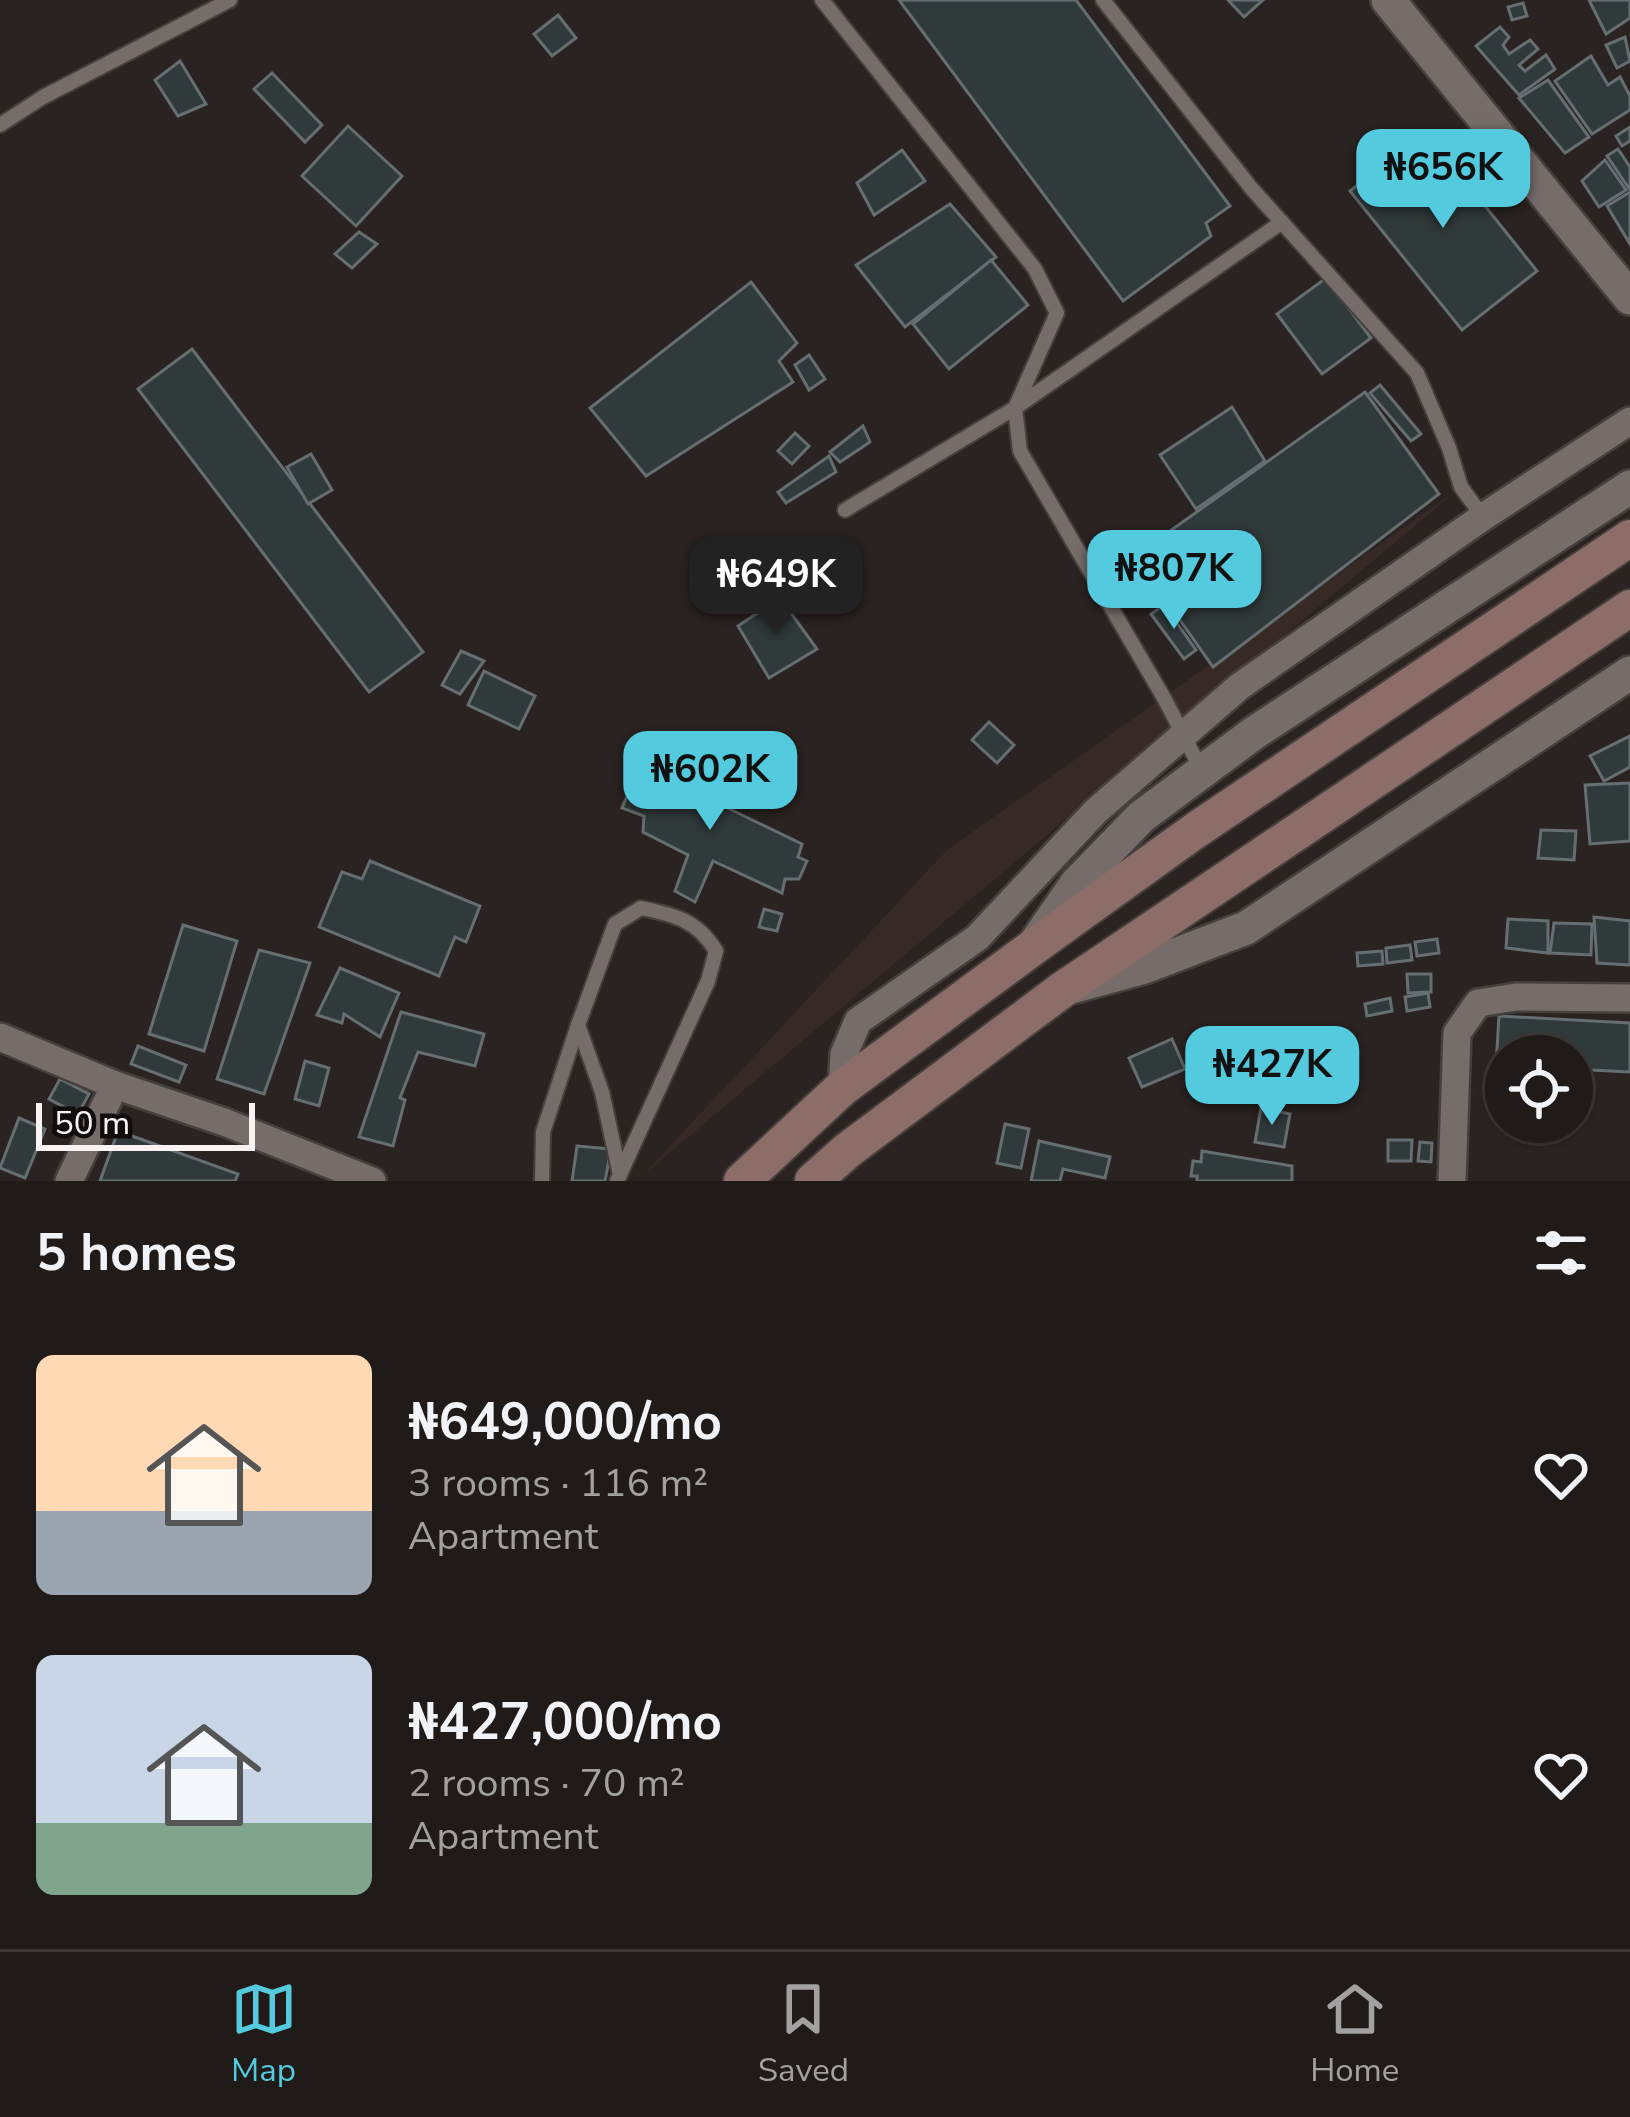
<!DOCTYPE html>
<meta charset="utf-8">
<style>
body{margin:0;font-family:"Nunito Sans",sans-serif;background:#2d2726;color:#f1f3f6;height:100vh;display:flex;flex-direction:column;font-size:45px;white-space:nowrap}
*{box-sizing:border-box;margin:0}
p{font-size:39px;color:#a2a1a2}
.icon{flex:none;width:66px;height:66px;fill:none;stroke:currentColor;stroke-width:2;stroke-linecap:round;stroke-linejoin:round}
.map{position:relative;height:1181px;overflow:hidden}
.sheet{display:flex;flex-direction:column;background:#201a19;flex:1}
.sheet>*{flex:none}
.fabs{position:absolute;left:1485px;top:1035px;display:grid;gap:24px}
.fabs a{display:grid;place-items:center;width:108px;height:108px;border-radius:50%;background:#201a19;box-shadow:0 3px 9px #0004,0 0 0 3px #3d3838;font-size:60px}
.scale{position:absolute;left:36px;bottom:30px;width:219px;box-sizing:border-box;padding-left:12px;border:6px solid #f8f3f2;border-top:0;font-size:33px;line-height:42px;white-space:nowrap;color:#f8f3f2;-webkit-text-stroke:9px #100d0c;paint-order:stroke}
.price{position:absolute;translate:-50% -102px;padding:0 27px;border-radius:24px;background:#54cade;color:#111;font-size:39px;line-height:78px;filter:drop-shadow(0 3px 6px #0008)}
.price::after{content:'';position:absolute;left:50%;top:72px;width:36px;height:27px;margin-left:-18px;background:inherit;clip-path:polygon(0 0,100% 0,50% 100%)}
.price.current{background:#222;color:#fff}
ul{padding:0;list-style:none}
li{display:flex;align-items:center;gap:36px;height:300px;padding:0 36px}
li span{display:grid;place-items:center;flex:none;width:336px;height:240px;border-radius:18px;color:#555}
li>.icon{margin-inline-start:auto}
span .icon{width:144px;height:144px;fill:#fffc;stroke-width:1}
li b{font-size:51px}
h2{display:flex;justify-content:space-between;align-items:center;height:144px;padding:0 36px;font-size:51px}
.dock{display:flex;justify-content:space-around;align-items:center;height:168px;border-top:3px solid #3d3838;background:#201a19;font-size:33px;color:#a2a1a2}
.dock a{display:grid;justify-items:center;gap:6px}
.dock .current{color:#54cade}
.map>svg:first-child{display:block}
</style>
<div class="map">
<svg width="1630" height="1181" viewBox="0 0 1630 1181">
<rect width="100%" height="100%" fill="#2a2321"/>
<!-- built -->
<polygon fill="#372926" points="1461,487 642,1176 947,850"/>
<!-- building -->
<g fill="#313a3b" stroke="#656e70" stroke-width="3">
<polygon points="899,0 1076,0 1230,206 1206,223 1211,236 1123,301"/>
<polygon points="1228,0 1263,0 1244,17"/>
<polygon points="1589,0 1630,0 1630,18 1606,34"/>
<polygon points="1523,3 1527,16 1512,20 1508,7"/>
<polygon points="558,15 576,38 552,56 534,34"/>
<polygon points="1500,27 1509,37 1503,45 1509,54 1530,40 1538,49 1519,65 1525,71 1546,55 1555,69 1519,95 1476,46"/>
<polygon points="1625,37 1630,61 1617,68 1606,45"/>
<polygon points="1591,56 1608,85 1620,77 1630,96 1630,110 1592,134 1555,81"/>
<polygon points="180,61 206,104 178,116 155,80"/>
<polygon points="272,73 322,125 305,142 254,89"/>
<polygon points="1548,80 1589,137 1565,153 1519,98"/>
<polygon points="348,126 402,176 356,226 302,176"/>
<polygon points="1630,127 1630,141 1622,146 1616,136"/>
<polygon points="1425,131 1537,271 1462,330 1350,191"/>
<polygon points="1618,149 1630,167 1630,190 1607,156"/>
<polygon points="902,150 925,181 874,215 857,183"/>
<polygon points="1605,160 1626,190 1599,207 1582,181"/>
<polygon points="1630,192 1630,244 1607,206"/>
<polygon points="950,204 996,257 905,327 856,265"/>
<polygon points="359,232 377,244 352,268 335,254"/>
<polygon points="991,260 1028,305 949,369 913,324"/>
<polygon points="1326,278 1371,338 1322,374 1277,314"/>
<polygon points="751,282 797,343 779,361 793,382 646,476 590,408"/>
<polygon points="192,349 423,652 369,692 138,389"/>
<polygon points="809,355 825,379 809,390 795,365"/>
<polygon points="1380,385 1421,434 1411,441 1370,393"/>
<polygon points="1365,392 1439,494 1213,667 1135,556"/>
<polygon points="1232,407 1265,461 1196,509 1160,455"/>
<polygon points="863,426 870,442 840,462 830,452"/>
<polygon points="795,433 809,446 792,464 778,451"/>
<polygon points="311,454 332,490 308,504 287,467"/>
<polygon points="829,456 836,472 786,503 778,492"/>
<polygon points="1135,558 1152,581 1140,591 1122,568"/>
<polygon points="780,598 817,649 769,678 738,626"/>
<polygon points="1164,605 1196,650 1184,659 1151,614"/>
<polygon points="461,651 484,661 460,694 442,685"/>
<polygon points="484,671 535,696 519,729 468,705"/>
<polygon points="989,722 1014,745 997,763 972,740"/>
<polygon points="1630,736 1630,767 1604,781 1590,756"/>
<polygon points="651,760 690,779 688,789 802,844 798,857 807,861 799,879 785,879 782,893 713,861 695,902 675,891 688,855 643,832 644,816 622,808 637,772 647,775"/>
<polygon points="1630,783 1630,841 1590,844 1585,785"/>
<polygon points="1541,830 1576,831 1574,860 1538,858"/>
<polygon points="370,861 480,906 466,942 455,937 439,976 319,927 342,872 362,879"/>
<polygon points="764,909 782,914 777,931 759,927"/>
<polygon points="1594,917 1630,921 1630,965 1597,963"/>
<polygon points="1508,919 1548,921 1548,953 1506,948"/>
<polygon points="1554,923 1592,924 1591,955 1550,953"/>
<polygon points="183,925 237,941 204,1051 149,1034"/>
<polygon points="1437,939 1439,953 1417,956 1415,942"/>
<polygon points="1410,945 1412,960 1387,963 1386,948"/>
<polygon points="259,950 310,963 264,1094 217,1079"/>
<polygon points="1382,951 1383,964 1358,966 1357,953"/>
<polygon points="340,968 399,993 380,1037 344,1014 342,1023 317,1015"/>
<polygon points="1407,974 1431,974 1431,992 1408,993"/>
<polygon points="1428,993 1430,1007 1407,1011 1405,997"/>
<polygon points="1390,998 1392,1011 1367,1016 1365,1004"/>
<polygon points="401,1012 484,1034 475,1066 418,1052 400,1098 405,1100 393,1146 359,1137"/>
<polygon points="1499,1016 1630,1023 1630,1072 1572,1069 1572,1056 1506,1056 1506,1066 1496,1065"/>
<polygon points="1172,1039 1185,1069 1142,1087 1129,1058"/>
<polygon points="138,1046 186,1065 179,1082 131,1064"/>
<polygon points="305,1061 329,1068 319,1106 295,1099"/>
<polygon points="60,1079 89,1094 78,1114 49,1099"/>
<polygon points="1261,1108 1290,1114 1284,1147 1255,1142"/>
<polygon points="19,1118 45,1129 25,1178 0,1168"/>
<polygon points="1005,1124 1029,1129 1021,1168 997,1163"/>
<polygon points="118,1131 238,1174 235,1181 100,1181"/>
<polygon points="1388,1140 1412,1140 1411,1161 1388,1161"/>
<polygon points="1039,1141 1110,1157 1105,1178 1063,1169 1060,1181 1031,1181"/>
<polygon points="1420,1142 1432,1143 1431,1162 1418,1161"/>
<polygon points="577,1146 611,1149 605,1181 572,1181"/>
<polygon points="1202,1151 1292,1166 1292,1181 1197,1181 1197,1176 1191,1176 1193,1161 1201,1162"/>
</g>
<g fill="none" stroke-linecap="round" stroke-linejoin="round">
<!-- service casing -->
<g stroke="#453f3e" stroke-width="18">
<g id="service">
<polyline points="822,0 1035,269 1057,313 1015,408 1020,451 1164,698 1202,771"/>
<polyline points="1103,0 1252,189 1417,373 1449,448 1461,487 1483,517"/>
<polyline points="0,125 43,97 230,0"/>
<polyline points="845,510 1015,408 1282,222"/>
<polyline points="542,1181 543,1132 578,1025"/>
<path d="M617,1181L708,981L716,951C697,920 675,915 641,908L615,924L578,1025L602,1092L620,1175"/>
</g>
</g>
<!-- minor casing -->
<g stroke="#453f3e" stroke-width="32">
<g id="minor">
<polyline points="0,1037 115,1085 224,1122 372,1181"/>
<polyline points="842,1088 844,1054 858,1021 977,938 1096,811 1240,686 1483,517 1630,421"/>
<polyline points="69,1181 115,1085"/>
<polyline points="1452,1181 1457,1033 1478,1003 1516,997 1630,998"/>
</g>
</g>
<!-- tertiary casing -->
<g stroke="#453f3e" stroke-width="38">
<g id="tertiary">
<polyline points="1388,0 1630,298"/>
<polyline points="1036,942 1077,883 1141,817 1254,733 1630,487"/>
<polyline points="1075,986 1144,967 1246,928 1630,673"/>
</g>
</g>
<!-- secondary casing -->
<g stroke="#453f3e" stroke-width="40">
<g id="secondary">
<polyline points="742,1181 842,1088 1043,940 1196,830 1630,538"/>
<polyline points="813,1181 848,1150 1062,990 1630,608"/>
</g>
</g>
<!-- service -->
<use href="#service" stroke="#766d6b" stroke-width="14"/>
<!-- minor -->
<use href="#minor" stroke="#766d6b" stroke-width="27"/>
<!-- tertiary -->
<use href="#tertiary" stroke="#766d6b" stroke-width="33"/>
<!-- secondary -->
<use href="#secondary" stroke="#8c6d67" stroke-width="36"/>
</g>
</svg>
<div class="fabs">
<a><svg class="icon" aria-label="locate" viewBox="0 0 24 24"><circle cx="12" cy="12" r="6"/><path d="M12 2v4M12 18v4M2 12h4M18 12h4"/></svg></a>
</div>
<div class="scale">50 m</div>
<b class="price" style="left:1443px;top:231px">₦656K</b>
<b class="price" style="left:1174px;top:632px">₦807K</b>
<b class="price current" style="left:776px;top:638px">₦649K</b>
<b class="price" style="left:710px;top:833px">₦602K</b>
<b class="price" style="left:1272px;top:1128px">₦427K</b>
</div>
<section class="sheet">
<h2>5 homes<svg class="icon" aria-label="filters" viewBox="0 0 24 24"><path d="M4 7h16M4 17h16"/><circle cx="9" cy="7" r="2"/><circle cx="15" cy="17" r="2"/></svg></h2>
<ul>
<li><span style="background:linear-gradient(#ffd9b3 65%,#9aa5b1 0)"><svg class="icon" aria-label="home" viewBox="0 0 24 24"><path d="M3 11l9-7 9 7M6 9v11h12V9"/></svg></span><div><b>₦649,000/mo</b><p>3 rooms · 116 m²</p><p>Apartment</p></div><svg class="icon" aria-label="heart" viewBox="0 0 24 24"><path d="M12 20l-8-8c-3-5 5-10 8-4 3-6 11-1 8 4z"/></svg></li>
<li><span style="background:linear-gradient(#c9d6e8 70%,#7fa58c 0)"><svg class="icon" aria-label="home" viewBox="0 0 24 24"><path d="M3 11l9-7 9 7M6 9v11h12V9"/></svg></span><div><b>₦427,000/mo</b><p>2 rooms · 70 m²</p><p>Apartment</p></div><svg class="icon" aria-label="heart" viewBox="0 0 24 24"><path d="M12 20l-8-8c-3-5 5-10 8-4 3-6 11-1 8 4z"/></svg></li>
</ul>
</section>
<nav class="dock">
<a class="current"><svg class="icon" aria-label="map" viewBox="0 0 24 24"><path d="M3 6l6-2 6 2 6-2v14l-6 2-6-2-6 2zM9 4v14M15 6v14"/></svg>Map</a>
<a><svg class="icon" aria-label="saved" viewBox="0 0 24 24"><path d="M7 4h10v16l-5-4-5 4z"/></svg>Saved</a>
<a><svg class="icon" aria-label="home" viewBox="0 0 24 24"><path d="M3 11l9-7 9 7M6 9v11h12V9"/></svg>Home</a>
</nav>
